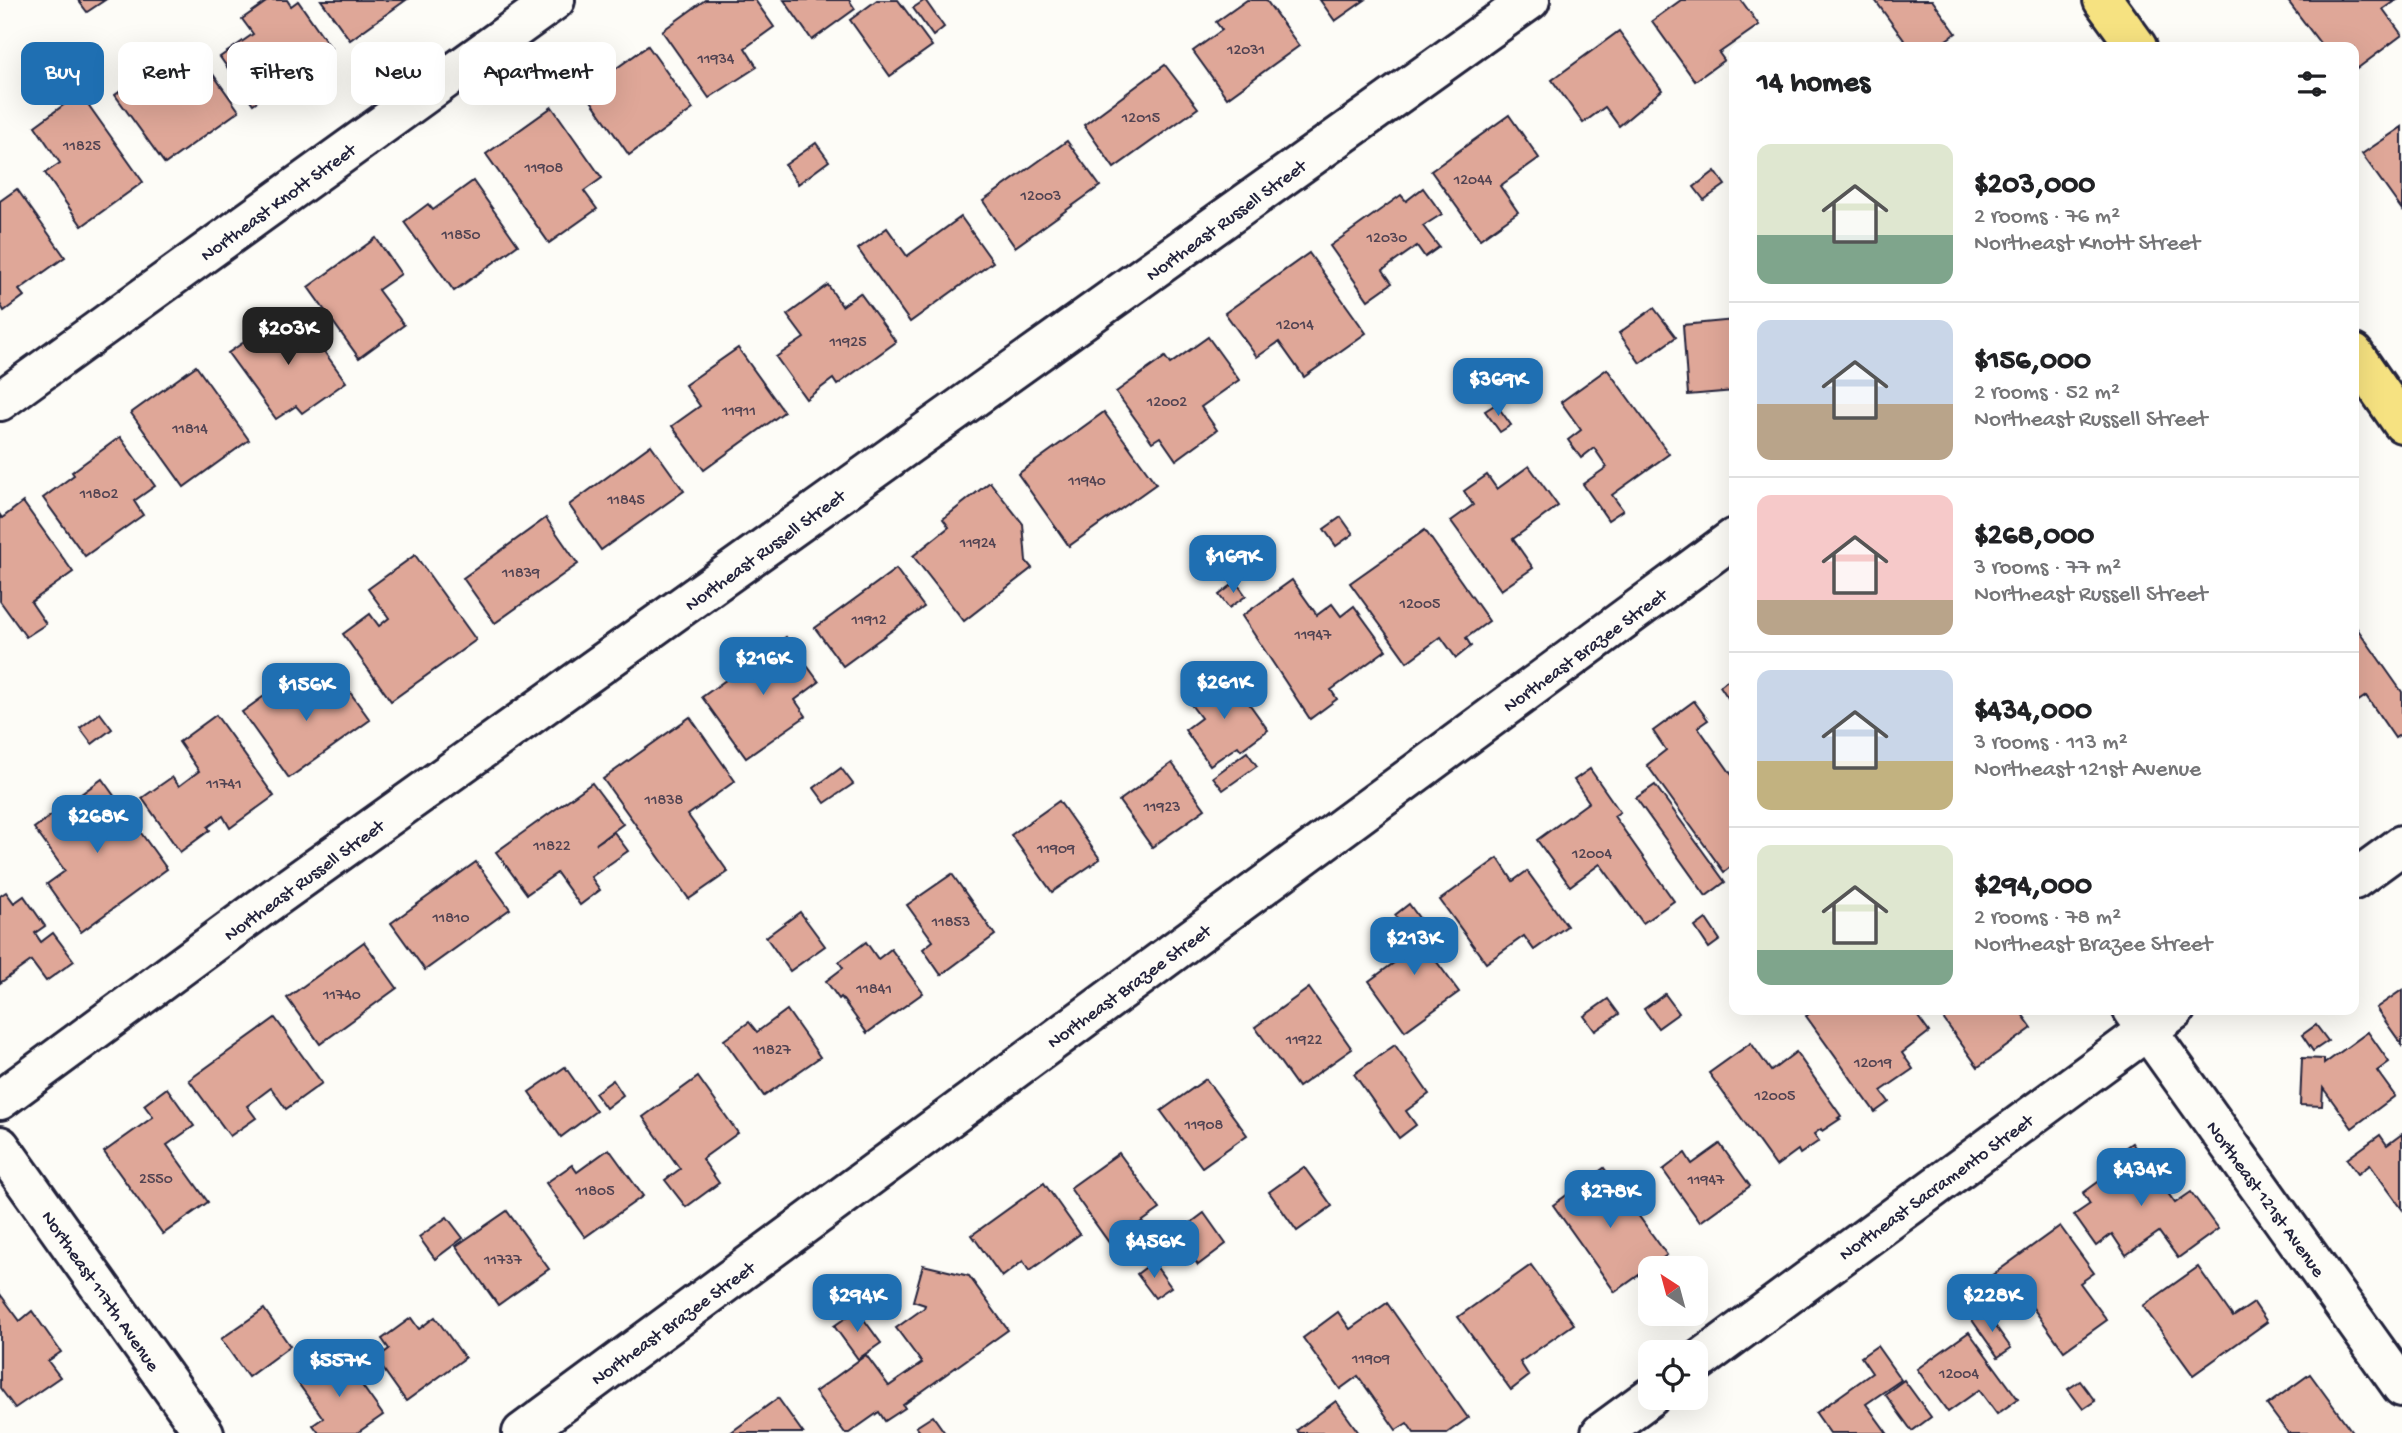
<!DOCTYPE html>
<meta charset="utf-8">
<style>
body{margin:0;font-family:"Gochi Hand",sans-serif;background:#f6f6f6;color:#202124;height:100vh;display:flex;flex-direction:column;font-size:26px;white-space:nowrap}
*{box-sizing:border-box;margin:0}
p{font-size:23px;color:#757577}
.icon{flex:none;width:38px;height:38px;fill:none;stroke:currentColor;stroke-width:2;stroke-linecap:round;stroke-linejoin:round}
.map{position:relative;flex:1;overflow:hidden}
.drawer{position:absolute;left:1729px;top:42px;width:630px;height:973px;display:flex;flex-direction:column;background:#fff;border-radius:14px;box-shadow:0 7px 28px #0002}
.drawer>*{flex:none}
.hud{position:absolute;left:21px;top:42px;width:665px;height:63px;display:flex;gap:14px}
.needle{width:46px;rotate:324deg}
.controls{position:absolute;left:1638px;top:1256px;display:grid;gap:14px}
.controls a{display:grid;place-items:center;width:70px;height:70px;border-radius:14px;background:#fff;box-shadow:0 7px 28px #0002;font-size:35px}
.price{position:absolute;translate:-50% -60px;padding:0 16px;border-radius:14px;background:#1f6fb2;color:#fff;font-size:23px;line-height:46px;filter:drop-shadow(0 2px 4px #0008)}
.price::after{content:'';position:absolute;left:50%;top:42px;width:21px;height:16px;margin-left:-10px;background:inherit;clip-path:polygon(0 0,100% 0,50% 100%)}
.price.selected{background:#222;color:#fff}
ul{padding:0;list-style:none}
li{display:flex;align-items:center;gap:21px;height:175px;padding:0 28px}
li+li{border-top:2px solid #e0e0e0}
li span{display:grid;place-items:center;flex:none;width:196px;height:140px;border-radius:14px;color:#555}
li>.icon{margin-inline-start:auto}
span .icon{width:84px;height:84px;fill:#fffc;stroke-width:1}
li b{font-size:30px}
h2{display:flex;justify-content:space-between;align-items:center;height:84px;padding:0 28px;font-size:30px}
.tag{padding:0 24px;border-radius:14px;background:#fff;box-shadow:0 7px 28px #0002;font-size:24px;line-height:63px}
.tag.selected{background:#1f6fb2;color:#fff}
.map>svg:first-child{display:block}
</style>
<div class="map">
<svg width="2402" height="1433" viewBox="0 0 2402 1433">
<rect width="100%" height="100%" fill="#fdfcf7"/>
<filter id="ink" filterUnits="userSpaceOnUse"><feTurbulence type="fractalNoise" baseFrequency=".0143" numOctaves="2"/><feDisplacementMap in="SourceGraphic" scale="14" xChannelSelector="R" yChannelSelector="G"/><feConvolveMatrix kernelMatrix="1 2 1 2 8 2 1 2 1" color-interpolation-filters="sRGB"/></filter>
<g filter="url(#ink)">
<!-- building -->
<g fill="#dfa798" stroke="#22223b" stroke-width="2">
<polygon points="78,0 105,0 87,12"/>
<polygon points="269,0 287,0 291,6 298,1 331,48 253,104 220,57 253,34 242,19"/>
<polygon points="321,0 406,0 350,40"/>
<polygon points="705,0 755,0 774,27 745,48 757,67 709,98 662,31"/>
<polygon points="784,0 849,0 855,9 812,40"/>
<polygon points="877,0 898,0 932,46 890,76 850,20"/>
<polygon points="925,0 944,27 933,36 913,8"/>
<polygon points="1247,0 1266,0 1299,46 1227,98 1193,51 1222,30 1216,22"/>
<polygon points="1320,0 1365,0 1335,21"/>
<polygon points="1741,0 1759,25 1719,53 1724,60 1695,81 1652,21 1681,0"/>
<polygon points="1875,0 1932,0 1956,33 1936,47 1909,47"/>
<polygon points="2290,0 2396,0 2383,9 2402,35 2354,71 2354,47 2323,47 2288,1"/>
<polygon points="1619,31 1662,90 1619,126 1605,107 1583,123 1552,80"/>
<polygon points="648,46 693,109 629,155 580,85 604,68 608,74"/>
<polygon points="160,63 182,94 212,73 239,111 165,164 115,95"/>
<polygon points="1165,65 1198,108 1114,168 1084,125"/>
<polygon points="80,93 143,182 82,226 45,173 60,163 35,126"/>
<polygon points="552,107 602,178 584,191 597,209 549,243 486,154"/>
<polygon points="1509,115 1539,158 1500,186 1518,212 1480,239 1431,171"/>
<polygon points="2402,127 2402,210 2362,154"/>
<polygon points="1067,141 1100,186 1015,247 983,201"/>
<polygon points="816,143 829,161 798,184 785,165"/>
<polygon points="1715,171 1725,185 1704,200 1694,187"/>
<polygon points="473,181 518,245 454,291 404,222 428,204 433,210"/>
<polygon points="1423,188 1442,214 1423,226 1439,247 1425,257 1417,246 1383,270 1392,283 1368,300 1330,246 1401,195 1406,201"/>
<polygon points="17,189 65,257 19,290 24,296 4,311 0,304 0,201"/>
<polygon points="961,217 993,262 910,322 858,249 887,228 907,256"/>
<polygon points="376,238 401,274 378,290 404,325 359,358 308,287"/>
<polygon points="1309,253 1366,333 1304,377 1279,342 1257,357 1225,313"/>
<polygon points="828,285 842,306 860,293 896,342 837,385 833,379 806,399 776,357 804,338 787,315"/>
<polygon points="1654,308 1676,337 1640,363 1619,333"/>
<polygon points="295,311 346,382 302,413 296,406 276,419 228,353 250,338 253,341"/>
<polygon points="1734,320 1734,391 1688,395 1683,325"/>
<polygon points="1208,337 1239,380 1201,407 1217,430 1176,460 1160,437 1152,442 1116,392 1165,357 1170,364"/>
<polygon points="738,348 784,412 704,470 672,426 700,406 685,385"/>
<polygon points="196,366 249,440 184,487 131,413"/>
<polygon points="1607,369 1669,454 1612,495 1623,510 1608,520 1583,484 1607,467 1594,448 1581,458 1568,440 1581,430 1561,402"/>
<polygon points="1496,404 1511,425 1500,432 1485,411"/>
<polygon points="1104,412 1156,484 1069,546 1018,474"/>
<polygon points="120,437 155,486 134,501 143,515 85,556 43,498 74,475 72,472"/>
<polygon points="651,445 684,491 601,550 569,505"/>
<polygon points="1529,466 1558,506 1513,539 1533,568 1501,590 1451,521 1473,505 1464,491 1487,475 1497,489"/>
<polygon points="990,482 1023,524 1026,561 1032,568 964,621 913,556 949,527 943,519"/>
<polygon points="23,502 73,572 31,602 46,624 26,637 0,601 0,515 2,518"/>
<polygon points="1341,517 1353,534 1336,546 1324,529"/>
<polygon points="546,518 578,564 495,623 463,578"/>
<polygon points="1425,530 1489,621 1466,638 1471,646 1456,658 1441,637 1407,662 1350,583"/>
<polygon points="415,555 476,640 391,701 343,634 370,614 379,626 389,618 368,589"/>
<polygon points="896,569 924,607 843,666 815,628"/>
<polygon points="1292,580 1317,615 1332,604 1341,616 1354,606 1386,650 1331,690 1337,699 1310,719 1242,616"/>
<polygon points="1236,582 1246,596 1229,608 1219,595"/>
<polygon points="2354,624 2402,692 2402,733 2395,738 2366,696 2354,704"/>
<polygon points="786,637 819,682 795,700 806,716 746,758 702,697"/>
<polygon points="336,673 370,720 289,778 242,712 274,689 287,707"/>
<polygon points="1228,674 1268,730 1241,750 1238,746 1210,765 1185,730 1201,718 1189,702"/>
<polygon points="1734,675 1734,707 1720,686"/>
<polygon points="1694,701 1708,720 1698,727 1734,778 1734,864 1724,872 1647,765 1666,750 1653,731"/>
<polygon points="100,713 112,729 92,744 80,728"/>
<polygon points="216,715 274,796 230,828 223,816 208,827 210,830 180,852 142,798 172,777 179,786 199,771 179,742"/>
<polygon points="690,717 735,781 688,815 728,872 689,899 603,779"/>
<polygon points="1247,752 1257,766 1223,790 1213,777"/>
<polygon points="1172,763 1205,809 1152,847 1119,801"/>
<polygon points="841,768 853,784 825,803 814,788"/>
<polygon points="1590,769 1620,812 1614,816 1674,901 1643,923 1600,864 1570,886 1537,840 1589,802 1574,780"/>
<polygon points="102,779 167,869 81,932 47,884 65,871 34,828"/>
<polygon points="592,783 623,824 596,844 614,832 628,851 591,877 600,890 580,905 557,873 527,894 496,852"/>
<polygon points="1655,785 1725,882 1706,896 1636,798"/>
<polygon points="1059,801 1100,859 1052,892 1011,835"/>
<polygon points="1498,858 1513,881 1527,871 1567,926 1534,950 1524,936 1486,963 1440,900"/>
<polygon points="476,862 510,909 425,970 391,923"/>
<polygon points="952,874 995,935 941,975 923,949 933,941 907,905"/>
<polygon points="6,892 14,903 24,896 45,926 35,933 41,942 53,933 74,961 46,981 31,961 0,983 0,896"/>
<polygon points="1409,904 1440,947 1431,954 1459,992 1405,1031 1369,981 1417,946 1395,915"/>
<polygon points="800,912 825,946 790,971 766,937"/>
<polygon points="1706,919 1720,940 1709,948 1695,927"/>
<polygon points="364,942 397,988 320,1044 287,998"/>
<polygon points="866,942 878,959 891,949 923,993 867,1033 841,997 839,999 826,981 843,968 839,962"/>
<polygon points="1309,988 1352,1049 1298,1087 1255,1027"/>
<polygon points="2402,990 2402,1045 2376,1008"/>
<polygon points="1665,994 1679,1013 1658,1028 1644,1009"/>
<polygon points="1608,999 1619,1014 1595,1031 1584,1016"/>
<polygon points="787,1010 820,1057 764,1096 724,1040 749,1022 757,1032"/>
<polygon points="1815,1010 1861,1010 1863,1013 1869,1010 1913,1010 1929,1032 1902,1053 1913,1069 1881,1091 1889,1102 1875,1112 1806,1016"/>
<polygon points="1937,1010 2021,1010 2020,1011 2032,1028 1978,1067"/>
<polygon points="275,1018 322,1083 286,1109 271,1088 247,1106 256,1118 230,1136 189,1080"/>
<polygon points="2316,1025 2328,1041 2313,1051 2302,1035"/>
<polygon points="2368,1032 2389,1062 2377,1071 2395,1096 2352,1128 2323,1088 2322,1106 2300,1105 2302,1058 2324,1059 2324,1064"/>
<polygon points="1751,1043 1771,1071 1796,1052 1841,1116 1838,1118 1840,1119 1822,1131 1821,1129 1814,1134 1819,1141 1800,1154 1798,1150 1776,1166 1709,1073"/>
<polygon points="1395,1045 1429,1094 1406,1111 1416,1125 1399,1138 1354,1074"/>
<polygon points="565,1067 596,1111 561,1137 529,1092"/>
<polygon points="698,1077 738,1133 702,1159 719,1183 686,1207 665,1180 680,1169 643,1117"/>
<polygon points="1206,1079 1247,1135 1202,1167 1161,1111"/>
<polygon points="613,1080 623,1095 606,1108 595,1093"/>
<polygon points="167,1088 194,1126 167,1145 208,1202 163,1234 104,1152 153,1117 144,1105"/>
<polygon points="2402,1134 2402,1209 2370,1165 2358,1174 2347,1159 2380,1135 2387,1145"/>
<polygon points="2132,1143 2175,1203 2191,1192 2218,1229 2178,1258 2159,1232 2126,1255 2112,1234 2096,1246 2074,1215 2090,1204 2083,1193 2109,1174 2102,1164"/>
<polygon points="1720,1144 1750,1186 1700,1222 1663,1170 1685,1153 1692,1164"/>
<polygon points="609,1149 643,1196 585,1237 546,1183 572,1165 577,1172"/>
<polygon points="1119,1153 1160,1209 1110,1244 1070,1188"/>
<polygon points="1304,1167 1332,1206 1297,1231 1269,1192"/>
<polygon points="1604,1168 1667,1255 1615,1292 1553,1205"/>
<polygon points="1044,1183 1080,1234 1029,1271 1023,1261 1002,1277 972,1235"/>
<polygon points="507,1211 549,1269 498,1305 456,1246"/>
<polygon points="1204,1213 1226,1244 1198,1265 1176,1234"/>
<polygon points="447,1217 463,1238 435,1259 419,1237"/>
<polygon points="2060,1226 2094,1273 2080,1283 2107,1320 2064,1351 2025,1297 2006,1311 1984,1281"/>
<polygon points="1153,1262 1171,1287 1155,1298 1137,1274"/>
<polygon points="923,1265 969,1276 1008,1330 903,1405 905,1408 885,1421 879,1412 849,1433 845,1433 815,1392 866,1355 889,1386 922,1363 896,1328 924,1308 925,1305 913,1301"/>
<polygon points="1531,1265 1574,1324 1520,1362 1529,1376 1511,1390 1458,1317"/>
<polygon points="2198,1267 2233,1317 2254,1303 2267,1322 2193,1375 2143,1306"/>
<polygon points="0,1294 20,1321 32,1311 61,1352 48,1361 60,1377 15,1408 0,1388"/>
<polygon points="1387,1303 1468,1418 1447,1433 1414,1433 1407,1423 1396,1430 1358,1376 1340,1389 1303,1338 1338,1312 1350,1329"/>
<polygon points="264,1309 290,1346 248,1377 221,1339"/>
<polygon points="857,1310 881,1343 858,1359 834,1326"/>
<polygon points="1985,1311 2011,1348 1998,1357 1972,1320"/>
<polygon points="435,1317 465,1358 406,1401 376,1359 389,1349 382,1339 411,1318 419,1329"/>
<polygon points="1969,1332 2018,1399 1997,1414 1979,1390 1948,1412 1917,1369"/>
<polygon points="1877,1346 1901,1380 1866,1404 1887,1433 1830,1433 1816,1413 1872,1373 1861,1357"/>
<polygon points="339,1353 383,1415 357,1433 319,1433 313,1425 323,1418 298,1383"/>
<polygon points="2310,1374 2353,1433 2288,1433 2267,1405"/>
<polygon points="1904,1380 1931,1417 1912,1431 1885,1394"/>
<polygon points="2080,1381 2095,1401 2083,1409 2068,1389"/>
<polygon points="778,1398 803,1433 730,1433"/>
<polygon points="1336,1401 1359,1433 1299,1433 1297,1430"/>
<polygon points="933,1416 945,1433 921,1433 916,1427"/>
</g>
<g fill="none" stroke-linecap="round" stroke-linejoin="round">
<!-- street casing -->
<g stroke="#22223b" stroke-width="44">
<g id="street">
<polyline points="0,401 555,0"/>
<polyline points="2354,880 2402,845"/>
<polyline points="2133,1010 2402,1387"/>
<polyline points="0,1100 266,904 1530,0"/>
<polyline points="0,1146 204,1433"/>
<polyline points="1696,1363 2175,1010"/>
<polyline points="522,1433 1734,538"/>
<polyline points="1601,1433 1650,1397"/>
</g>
</g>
<!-- primary casing -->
<g stroke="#22223b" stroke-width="44">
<g id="primary">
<polyline points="2103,0 2137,47"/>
<polyline points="2354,354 2402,423"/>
</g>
</g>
<!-- street -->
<use href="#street" stroke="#fdfcf7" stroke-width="38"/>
<!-- primary -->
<use href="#primary" stroke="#f6e281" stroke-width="38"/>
</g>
</g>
<g text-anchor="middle" stroke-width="5" stroke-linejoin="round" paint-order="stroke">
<!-- number labels -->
<g font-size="16" fill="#514352">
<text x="1246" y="54">12031</text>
<text x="716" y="63">11934</text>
<text x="1141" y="122">12015</text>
<text x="82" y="150">11825</text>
<text x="544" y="172">11908</text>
<text x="1473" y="184">12044</text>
<text x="1041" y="200">12003</text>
<text x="461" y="239">11850</text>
<text x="1387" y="242">12030</text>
<text x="1295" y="329">12014</text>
<text x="848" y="346">11925</text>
<text x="1167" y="406">12002</text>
<text x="739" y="415">11911</text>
<text x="190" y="433">11814</text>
<text x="1087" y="485">11940</text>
<text x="99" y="498">11802</text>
<text x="626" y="504">11845</text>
<text x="978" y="547">11924</text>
<text x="521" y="577">11839</text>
<text x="1420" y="608">12005</text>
<text x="869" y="624">11912</text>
<text x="1313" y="639">11947</text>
<text x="224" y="788">11741</text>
<text x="664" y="804">11838</text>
<text x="1162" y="811">11923</text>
<text x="552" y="850">11822</text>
<text x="1056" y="853">11909</text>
<text x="1592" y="858">12004</text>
<text x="451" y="922">11810</text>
<text x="951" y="926">11853</text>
<text x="874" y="993">11841</text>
<text x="342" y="999">11740</text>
<text x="1304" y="1044">11922</text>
<text x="772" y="1054">11827</text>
<text x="1873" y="1067">12019</text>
<text x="1775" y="1100">12005</text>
<text x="1204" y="1129">11908</text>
<text x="156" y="1183">2550</text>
<text x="1706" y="1184">11947</text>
<text x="595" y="1195">11805</text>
<text x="503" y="1264">11737</text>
<text x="1371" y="1363">11909</text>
<text x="1959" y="1378">12004</text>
</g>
<!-- street labels -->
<g font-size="19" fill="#22223b" stroke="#fdfcf7">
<text transform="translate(277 201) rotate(-36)" y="7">Northeast Knott Street</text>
<text transform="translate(1225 219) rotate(-36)" y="7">Northeast Russell Street</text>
<text transform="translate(764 549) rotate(-36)" y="7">Northeast Russell Street</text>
<text transform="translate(1584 649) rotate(-36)" y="7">Northeast Brazee Street</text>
<text transform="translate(303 879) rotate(-36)" y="7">Northeast Russell Street</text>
<text transform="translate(1128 985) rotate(-36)" y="7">Northeast Brazee Street</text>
<text transform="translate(1935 1186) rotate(-36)" y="7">Northeast Sacramento Street</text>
<text transform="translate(2267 1198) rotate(54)" y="7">Northeast 121st Avenue</text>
<text transform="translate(102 1290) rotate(55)" y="7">Northeast 117th Avenue</text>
<text transform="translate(672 1322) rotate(-36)" y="7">Northeast Brazee Street</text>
</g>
</g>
</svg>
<div class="controls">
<a><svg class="needle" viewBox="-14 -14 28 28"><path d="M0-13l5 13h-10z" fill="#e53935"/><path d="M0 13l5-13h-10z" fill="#757577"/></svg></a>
<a><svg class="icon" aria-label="locate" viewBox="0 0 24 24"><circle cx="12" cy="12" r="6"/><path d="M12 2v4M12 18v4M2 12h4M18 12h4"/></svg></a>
</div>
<b class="price selected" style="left:288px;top:367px">$203K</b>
<b class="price" style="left:1498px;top:418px">$369K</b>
<b class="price" style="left:1233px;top:595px">$169K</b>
<b class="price" style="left:763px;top:697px">$216K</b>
<b class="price" style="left:1224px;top:721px">$261K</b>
<b class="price" style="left:306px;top:723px">$156K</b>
<b class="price" style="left:97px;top:855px">$268K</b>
<b class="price" style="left:1414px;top:977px">$213K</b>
<b class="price" style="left:2141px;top:1208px">$434K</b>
<b class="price" style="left:1610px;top:1230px">$278K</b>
<b class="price" style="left:1154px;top:1280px">$456K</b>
<b class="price" style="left:857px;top:1334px">$294K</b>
<b class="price" style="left:1992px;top:1334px">$228K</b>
<b class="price" style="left:339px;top:1399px">$557K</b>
<div class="hud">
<a class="tag selected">Buy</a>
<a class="tag">Rent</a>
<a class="tag">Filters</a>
<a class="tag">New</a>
<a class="tag">Apartment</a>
</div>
<section class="drawer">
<h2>14 homes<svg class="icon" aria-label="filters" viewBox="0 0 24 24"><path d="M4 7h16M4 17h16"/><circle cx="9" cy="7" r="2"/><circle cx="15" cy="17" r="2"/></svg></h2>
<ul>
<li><span style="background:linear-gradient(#dfe7d0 65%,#7fa58c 0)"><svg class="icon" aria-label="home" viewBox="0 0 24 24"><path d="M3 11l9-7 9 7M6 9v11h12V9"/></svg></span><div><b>$203,000</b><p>2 rooms · 76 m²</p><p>Northeast Knott Street</p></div></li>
<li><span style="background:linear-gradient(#c9d6e8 60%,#b9a48a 0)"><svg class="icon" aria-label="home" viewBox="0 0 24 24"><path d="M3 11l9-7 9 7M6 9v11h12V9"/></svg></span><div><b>$156,000</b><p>2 rooms · 52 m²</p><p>Northeast Russell Street</p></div></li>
<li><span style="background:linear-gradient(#f6c9c9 75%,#b9a48a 0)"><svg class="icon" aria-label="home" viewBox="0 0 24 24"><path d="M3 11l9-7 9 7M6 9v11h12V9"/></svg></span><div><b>$268,000</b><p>3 rooms · 77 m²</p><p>Northeast Russell Street</p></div></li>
<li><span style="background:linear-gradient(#c9d6e8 65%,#c2b280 0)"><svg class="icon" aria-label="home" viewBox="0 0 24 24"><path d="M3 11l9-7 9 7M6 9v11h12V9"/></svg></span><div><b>$434,000</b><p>3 rooms · 113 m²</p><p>Northeast 121st Avenue</p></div></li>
<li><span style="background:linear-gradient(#dfe7d0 75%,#7fa58c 0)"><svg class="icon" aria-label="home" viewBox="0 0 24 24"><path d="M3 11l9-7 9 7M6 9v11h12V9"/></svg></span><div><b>$294,000</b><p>2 rooms · 78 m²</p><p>Northeast Brazee Street</p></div></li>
</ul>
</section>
</div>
